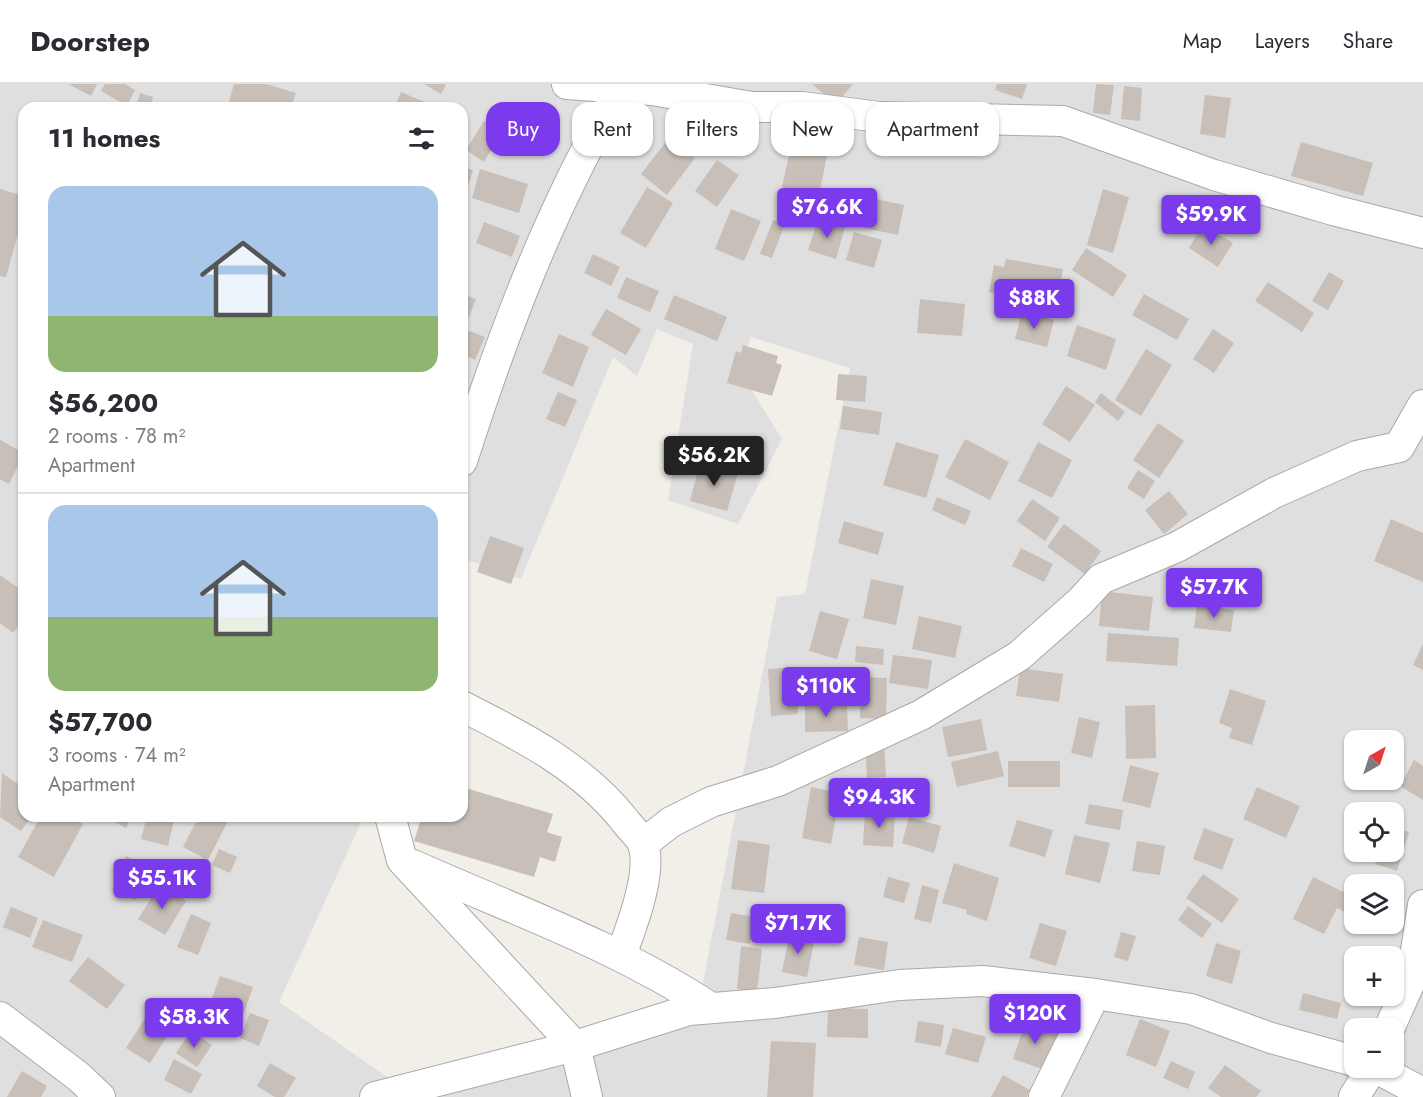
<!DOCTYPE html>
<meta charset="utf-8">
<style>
body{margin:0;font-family:Jost,sans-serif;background:#f2f2f3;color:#2b2b33;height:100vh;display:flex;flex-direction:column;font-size:22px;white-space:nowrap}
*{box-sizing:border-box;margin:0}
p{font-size:20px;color:#7c7c81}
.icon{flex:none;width:33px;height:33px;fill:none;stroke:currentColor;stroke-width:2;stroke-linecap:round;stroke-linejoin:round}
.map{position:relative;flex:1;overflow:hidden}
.side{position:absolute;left:18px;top:18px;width:450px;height:720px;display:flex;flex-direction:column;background:#fff;border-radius:18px;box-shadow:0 2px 4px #0004}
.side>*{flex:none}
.hud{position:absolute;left:486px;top:18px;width:570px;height:54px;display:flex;gap:12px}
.needle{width:39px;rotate:39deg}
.controls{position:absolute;left:1344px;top:646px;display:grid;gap:12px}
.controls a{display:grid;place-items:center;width:60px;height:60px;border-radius:12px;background:#fff;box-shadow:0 2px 4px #0004;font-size:30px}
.price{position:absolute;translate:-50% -51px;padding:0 14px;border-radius:6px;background:#7c3aed;color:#fff;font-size:20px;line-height:39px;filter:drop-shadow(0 2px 3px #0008)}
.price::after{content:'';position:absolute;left:50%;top:36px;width:18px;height:14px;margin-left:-9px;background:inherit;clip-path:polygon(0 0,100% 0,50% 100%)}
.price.active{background:#222;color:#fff}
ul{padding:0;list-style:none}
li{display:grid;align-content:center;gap:12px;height:318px;padding:0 30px}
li+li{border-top:2px solid #e1e1e2}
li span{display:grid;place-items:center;height:186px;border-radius:18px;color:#555}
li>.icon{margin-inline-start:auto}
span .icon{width:108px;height:108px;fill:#fffc;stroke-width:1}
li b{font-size:26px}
h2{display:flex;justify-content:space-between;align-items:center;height:72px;padding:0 30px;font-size:26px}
.tag{padding:0 21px;border-radius:18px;background:#fff;box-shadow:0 2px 4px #0004;font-size:21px;line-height:54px}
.tag.active{background:#7c3aed;color:#fff}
header{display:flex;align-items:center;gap:36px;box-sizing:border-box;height:84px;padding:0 30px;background:#fff;border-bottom:2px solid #e1e1e2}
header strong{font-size:28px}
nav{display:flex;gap:33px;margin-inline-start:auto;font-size:21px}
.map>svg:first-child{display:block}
</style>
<header>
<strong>Doorstep</strong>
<nav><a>Map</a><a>Layers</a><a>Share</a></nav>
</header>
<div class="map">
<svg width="1423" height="1013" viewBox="0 0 1423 1013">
<rect width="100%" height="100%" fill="#f2efe9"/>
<!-- residential -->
<path fill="#e0dfdf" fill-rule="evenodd" d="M0,0H1423V1013H441L525,962L696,935L777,513L805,510L850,284L751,253L739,286L782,355L738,440L668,416L693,260L657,245L637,292L613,273L521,495L462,474V24H24V732H364L279,918L416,1013H0ZM1354,657H1394V696H1354ZM1354,729H1394V768H1354ZM1354,801H1394V840H1354ZM1354,873H1394V912H1354ZM1354,945H1394V984H1354Z"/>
<!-- building -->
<g fill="#c7bfb8">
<polygon points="68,0 97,0 91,12"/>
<polygon points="105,0 125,0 135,6 127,22 101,7"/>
<polygon points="234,0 266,0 296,9 291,24 227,24"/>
<polygon points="424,0 446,0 441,10"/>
<polygon points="812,0 853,0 836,20"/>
<polygon points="997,0 1027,0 1022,15 995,6"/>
<polygon points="1096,0 1114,1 1110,31 1093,29"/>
<polygon points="1124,2 1142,4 1140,37 1121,35"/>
<polygon points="401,8 439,24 394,24"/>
<polygon points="140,9 153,13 151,24 136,24"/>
<polygon points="1205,11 1231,14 1225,54 1200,50"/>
<polygon points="693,27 715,39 700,66 677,54"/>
<polygon points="484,37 502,48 484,78 466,66"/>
<polygon points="669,54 695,74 667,111 641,90"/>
<polygon points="793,54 829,62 819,111 782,103"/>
<polygon points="1301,58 1373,79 1363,112 1291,92"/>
<polygon points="717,76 739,91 717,123 695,107"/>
<polygon points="462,83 473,86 463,120 462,120"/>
<polygon points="480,85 528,100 519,129 472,114"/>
<polygon points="647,103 673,119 646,164 620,149"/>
<polygon points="0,105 24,112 24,128 6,193 0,192"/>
<polygon points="1103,105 1129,113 1113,169 1087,161"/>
<polygon points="866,113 904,121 898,151 860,143"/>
<polygon points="731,125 761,137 744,177 715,165"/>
<polygon points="818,135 845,143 836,175 808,166"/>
<polygon points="773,136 785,140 772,174 760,170"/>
<polygon points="484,138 520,152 512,173 476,159"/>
<polygon points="1203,141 1233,159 1218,183 1189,164"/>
<polygon points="854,148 882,156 874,184 846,176"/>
<polygon points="1086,164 1127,191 1113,213 1072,186"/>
<polygon points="593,170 620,183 611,202 584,189"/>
<polygon points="1006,175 1063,185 1057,220 989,208 994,181 1004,183"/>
<polygon points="1329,188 1344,197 1328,226 1312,217"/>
<polygon points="626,193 659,207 650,228 617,214"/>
<polygon points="1268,198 1314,229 1302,248 1255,217"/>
<polygon points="462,210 476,215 469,233 462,231"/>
<polygon points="1144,210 1189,235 1177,256 1132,231"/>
<polygon points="674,211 727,233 717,257 664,235"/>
<polygon points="920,215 965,220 962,252 917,249"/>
<polygon points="606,225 641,245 626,271 591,251"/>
<polygon points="1022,228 1054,236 1047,263 1015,255"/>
<polygon points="1077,241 1116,255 1106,286 1067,272"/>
<polygon points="462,244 485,253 475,276 462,270"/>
<polygon points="1213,245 1234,259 1214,289 1193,275"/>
<polygon points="559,250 589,263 573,303 542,289"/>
<polygon points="743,261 778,272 776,279 782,281 772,312 727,299 736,267 741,269"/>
<polygon points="1146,265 1172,281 1141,332 1115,316"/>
<polygon points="838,290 867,292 865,318 836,316"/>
<polygon points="1066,302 1095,321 1070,358 1042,340"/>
<polygon points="558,308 577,316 565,343 546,335"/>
<polygon points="1101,309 1125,328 1118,337 1095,318"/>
<polygon points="843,322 882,328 879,351 840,345"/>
<polygon points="1158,339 1184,357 1159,394 1133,376"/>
<polygon points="965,355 1009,378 990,416 945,393"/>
<polygon points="0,356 24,369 9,400 0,395"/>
<polygon points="896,358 939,371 926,414 883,401"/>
<polygon points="1038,358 1072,376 1052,414 1018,397"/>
<polygon points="700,379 738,389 727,427 690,417"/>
<polygon points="1138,386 1155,397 1144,415 1127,404"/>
<polygon points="1169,407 1188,430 1164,450 1145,426"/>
<polygon points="937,413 971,427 965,441 932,426"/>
<polygon points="1032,415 1060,434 1045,457 1017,437"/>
<polygon points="1391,435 1423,449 1423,498 1374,477"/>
<polygon points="844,437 884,449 878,471 838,459"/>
<polygon points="1064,440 1101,467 1085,490 1047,463"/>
<polygon points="490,452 524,464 511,500 477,488"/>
<polygon points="1021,464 1053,480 1044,498 1012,482"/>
<polygon points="0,491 24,508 24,534 13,549 0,539"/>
<polygon points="871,495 904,502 896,541 863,534"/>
<polygon points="1102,507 1153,513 1149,547 1099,542"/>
<polygon points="1197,521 1234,526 1231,548 1194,544"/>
<polygon points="820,527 849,535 837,575 809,567"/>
<polygon points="919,532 962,542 955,574 912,565"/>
<polygon points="1108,549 1179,554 1177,582 1106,577"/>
<polygon points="1423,560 1423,586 1413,581"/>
<polygon points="856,562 884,565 883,581 855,578"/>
<polygon points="893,571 932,576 928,605 889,599"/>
<polygon points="795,583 798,630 771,632 768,585"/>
<polygon points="806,583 829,583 830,612 808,613"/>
<polygon points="1020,584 1063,590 1059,618 1016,612"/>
<polygon points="861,593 887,594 886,635 860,634"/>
<polygon points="1230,605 1266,617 1252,661 1229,654 1232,644 1219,639"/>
<polygon points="847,620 848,647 805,648 805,621"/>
<polygon points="1155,621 1156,674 1126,675 1125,622"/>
<polygon points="1079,633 1100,638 1092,674 1071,669"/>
<polygon points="981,635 987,666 948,673 942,643"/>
<polygon points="884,659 886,693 867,694 865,660"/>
<polygon points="1394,666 1405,672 1394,695"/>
<polygon points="998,667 1004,692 957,703 951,678"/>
<polygon points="1414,676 1423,682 1423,716 1400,702"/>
<rect x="1008" y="677" width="52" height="26"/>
<polygon points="1130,681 1159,689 1150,724 1122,717"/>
<polygon points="2,689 24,704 24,732 32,732 21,747 0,733"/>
<polygon points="462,703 553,730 547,748 562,753 555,778 540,773 534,793 414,757 422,732 462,732"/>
<polygon points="811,703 840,709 831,760 802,754"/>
<polygon points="1257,703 1300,722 1286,754 1243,735"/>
<polygon points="1089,720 1123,726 1120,746 1085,740"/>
<polygon points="865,728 895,730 893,763 863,761"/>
<polygon points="41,732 70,732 83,740 54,793 18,773"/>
<polygon points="104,732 132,732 126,744"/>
<polygon points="147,732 175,732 168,762 141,755"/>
<polygon points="199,732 217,732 228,737 208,776 183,763"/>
<polygon points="909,733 941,742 934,769 902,759"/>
<polygon points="1017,736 1053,746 1045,773 1009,762"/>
<polygon points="1394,743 1409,748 1397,787 1375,780 1379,768 1394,768"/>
<polygon points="1204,744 1234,755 1222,786 1193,775"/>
<polygon points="1074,751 1110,759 1100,799 1065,790"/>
<polygon points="738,756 770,761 764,809 731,805"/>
<polygon points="1137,757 1165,762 1160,791 1132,787"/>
<polygon points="219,765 237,773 230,789 212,781"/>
<polygon points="126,772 150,783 135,816 112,806"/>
<polygon points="954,779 999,794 987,837 966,830 967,826 942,819"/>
<polygon points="1203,790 1239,815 1222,839 1186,814"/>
<polygon points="888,793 910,799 904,819 883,813"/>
<polygon points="1313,793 1354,813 1347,829 1337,824 1324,850 1293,835"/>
<polygon points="160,800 186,817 165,851 138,835"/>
<polygon points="922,801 939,806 931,839 914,835"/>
<polygon points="1188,822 1212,840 1202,854 1178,836"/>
<polygon points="11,823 38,834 30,854 3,843"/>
<polygon points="731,829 755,833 750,860 726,856"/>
<polygon points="191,830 211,839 198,871 177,863"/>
<polygon points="43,836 83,851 72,878 32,863"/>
<polygon points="1040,839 1067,847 1056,882 1029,874"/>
<polygon points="790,848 815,854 807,893 782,888"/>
<polygon points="1121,848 1136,852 1128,877 1114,873"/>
<polygon points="859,853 888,858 884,886 854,881"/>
<polygon points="1216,859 1241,867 1232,900 1206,892"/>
<polygon points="741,862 762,865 757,908 737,905"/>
<polygon points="88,873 125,901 107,925 69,897"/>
<polygon points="220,892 253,903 239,942 206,931"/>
<polygon points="1303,909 1341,919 1337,935 1299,926"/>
<polygon points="153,922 177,937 150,979 126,964"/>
<polygon points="828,924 868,925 868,954 827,953"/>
<polygon points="250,929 269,936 259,962 240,954"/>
<polygon points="1140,935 1170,947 1156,983 1126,971"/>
<polygon points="1026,936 1058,948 1045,986 1013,975"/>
<polygon points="918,937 944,941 941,963 915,958"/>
<polygon points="953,944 986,953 978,979 945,970"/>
<polygon points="191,947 212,961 197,983 176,969"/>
<polygon points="771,957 816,959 813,1013 767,1013"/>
<polygon points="174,975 202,990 191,1010 164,996"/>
<polygon points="1171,977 1195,988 1188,1005 1163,994"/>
<polygon points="270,979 296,994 284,1013 275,1013 257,1002"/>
<polygon points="1225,981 1261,1007 1256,1013 1221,1013 1208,1004"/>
<polygon points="22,987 47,1002 41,1013 7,1013"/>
<polygon points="1003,991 1030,1006 1027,1013 991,1013"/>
</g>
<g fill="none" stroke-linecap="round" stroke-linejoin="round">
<!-- minor casing -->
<g stroke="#a9a9a9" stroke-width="32">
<g id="minor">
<polyline points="567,0 652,6 752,23 802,23 879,33 1063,37 1214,91 1333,126 1423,149"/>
<path d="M462,377C504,246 552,119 623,0"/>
<path d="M462,622C523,653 583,683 626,738C630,744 640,752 643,760C653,788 631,844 621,871"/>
<polyline points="390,732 402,776 575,962 587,1013"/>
<polyline points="643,760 671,738 711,718 778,697 921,631 1019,572 1080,518 1101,495 1177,463 1274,409 1357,372 1399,363 1423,321"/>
<path d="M413,781C514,826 619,863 711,924"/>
<polyline points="0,933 79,993 100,1013"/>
<polyline points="1389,945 1412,893 1423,821"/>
<polyline points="1376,984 1423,1009"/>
<polyline points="375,1013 575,962 689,926 775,919 899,901 983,897 1095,910 1191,925 1271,954 1354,977"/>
<polyline points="1044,1013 1095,910"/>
<polyline points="1354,1013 1372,984"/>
</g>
</g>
<!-- minor -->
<use href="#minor" stroke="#fff" stroke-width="30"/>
</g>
</svg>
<div class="controls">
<a><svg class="needle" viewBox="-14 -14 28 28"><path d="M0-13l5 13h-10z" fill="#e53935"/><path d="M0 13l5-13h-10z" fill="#7c7c81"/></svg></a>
<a><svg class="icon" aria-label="locate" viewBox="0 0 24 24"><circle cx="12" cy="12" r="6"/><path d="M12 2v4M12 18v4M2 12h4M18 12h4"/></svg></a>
<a><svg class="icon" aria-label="layers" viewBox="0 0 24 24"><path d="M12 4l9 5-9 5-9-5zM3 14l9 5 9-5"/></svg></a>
<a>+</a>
<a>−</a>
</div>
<b class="price" style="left:827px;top:155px">$76.6K</b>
<b class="price" style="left:1211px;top:162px">$59.9K</b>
<b class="price" style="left:1034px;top:246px">$88K</b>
<b class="price active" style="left:714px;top:403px">$56.2K</b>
<b class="price" style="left:1214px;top:535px">$57.7K</b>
<b class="price" style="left:826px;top:634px">$110K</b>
<b class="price" style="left:879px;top:745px">$94.3K</b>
<b class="price" style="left:162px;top:826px">$55.1K</b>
<b class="price" style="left:798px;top:871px">$71.7K</b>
<b class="price" style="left:1035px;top:961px">$120K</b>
<b class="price" style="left:194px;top:965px">$58.3K</b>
<div class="hud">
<a class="tag active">Buy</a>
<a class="tag">Rent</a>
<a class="tag">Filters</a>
<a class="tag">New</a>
<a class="tag">Apartment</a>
</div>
<section class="side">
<h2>11 homes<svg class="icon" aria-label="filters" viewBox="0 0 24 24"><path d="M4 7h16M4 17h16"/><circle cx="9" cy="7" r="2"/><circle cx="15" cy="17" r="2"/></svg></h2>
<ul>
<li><span style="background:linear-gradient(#a9c7e8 70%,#8fb573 0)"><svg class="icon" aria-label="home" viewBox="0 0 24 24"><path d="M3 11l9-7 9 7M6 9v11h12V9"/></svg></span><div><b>$56,200</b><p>2 rooms · 78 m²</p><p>Apartment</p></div></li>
<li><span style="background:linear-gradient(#a9c7e8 60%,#8fb573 0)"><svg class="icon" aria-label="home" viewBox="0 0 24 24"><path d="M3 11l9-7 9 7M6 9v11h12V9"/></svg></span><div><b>$57,700</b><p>3 rooms · 74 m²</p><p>Apartment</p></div></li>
</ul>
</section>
</div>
